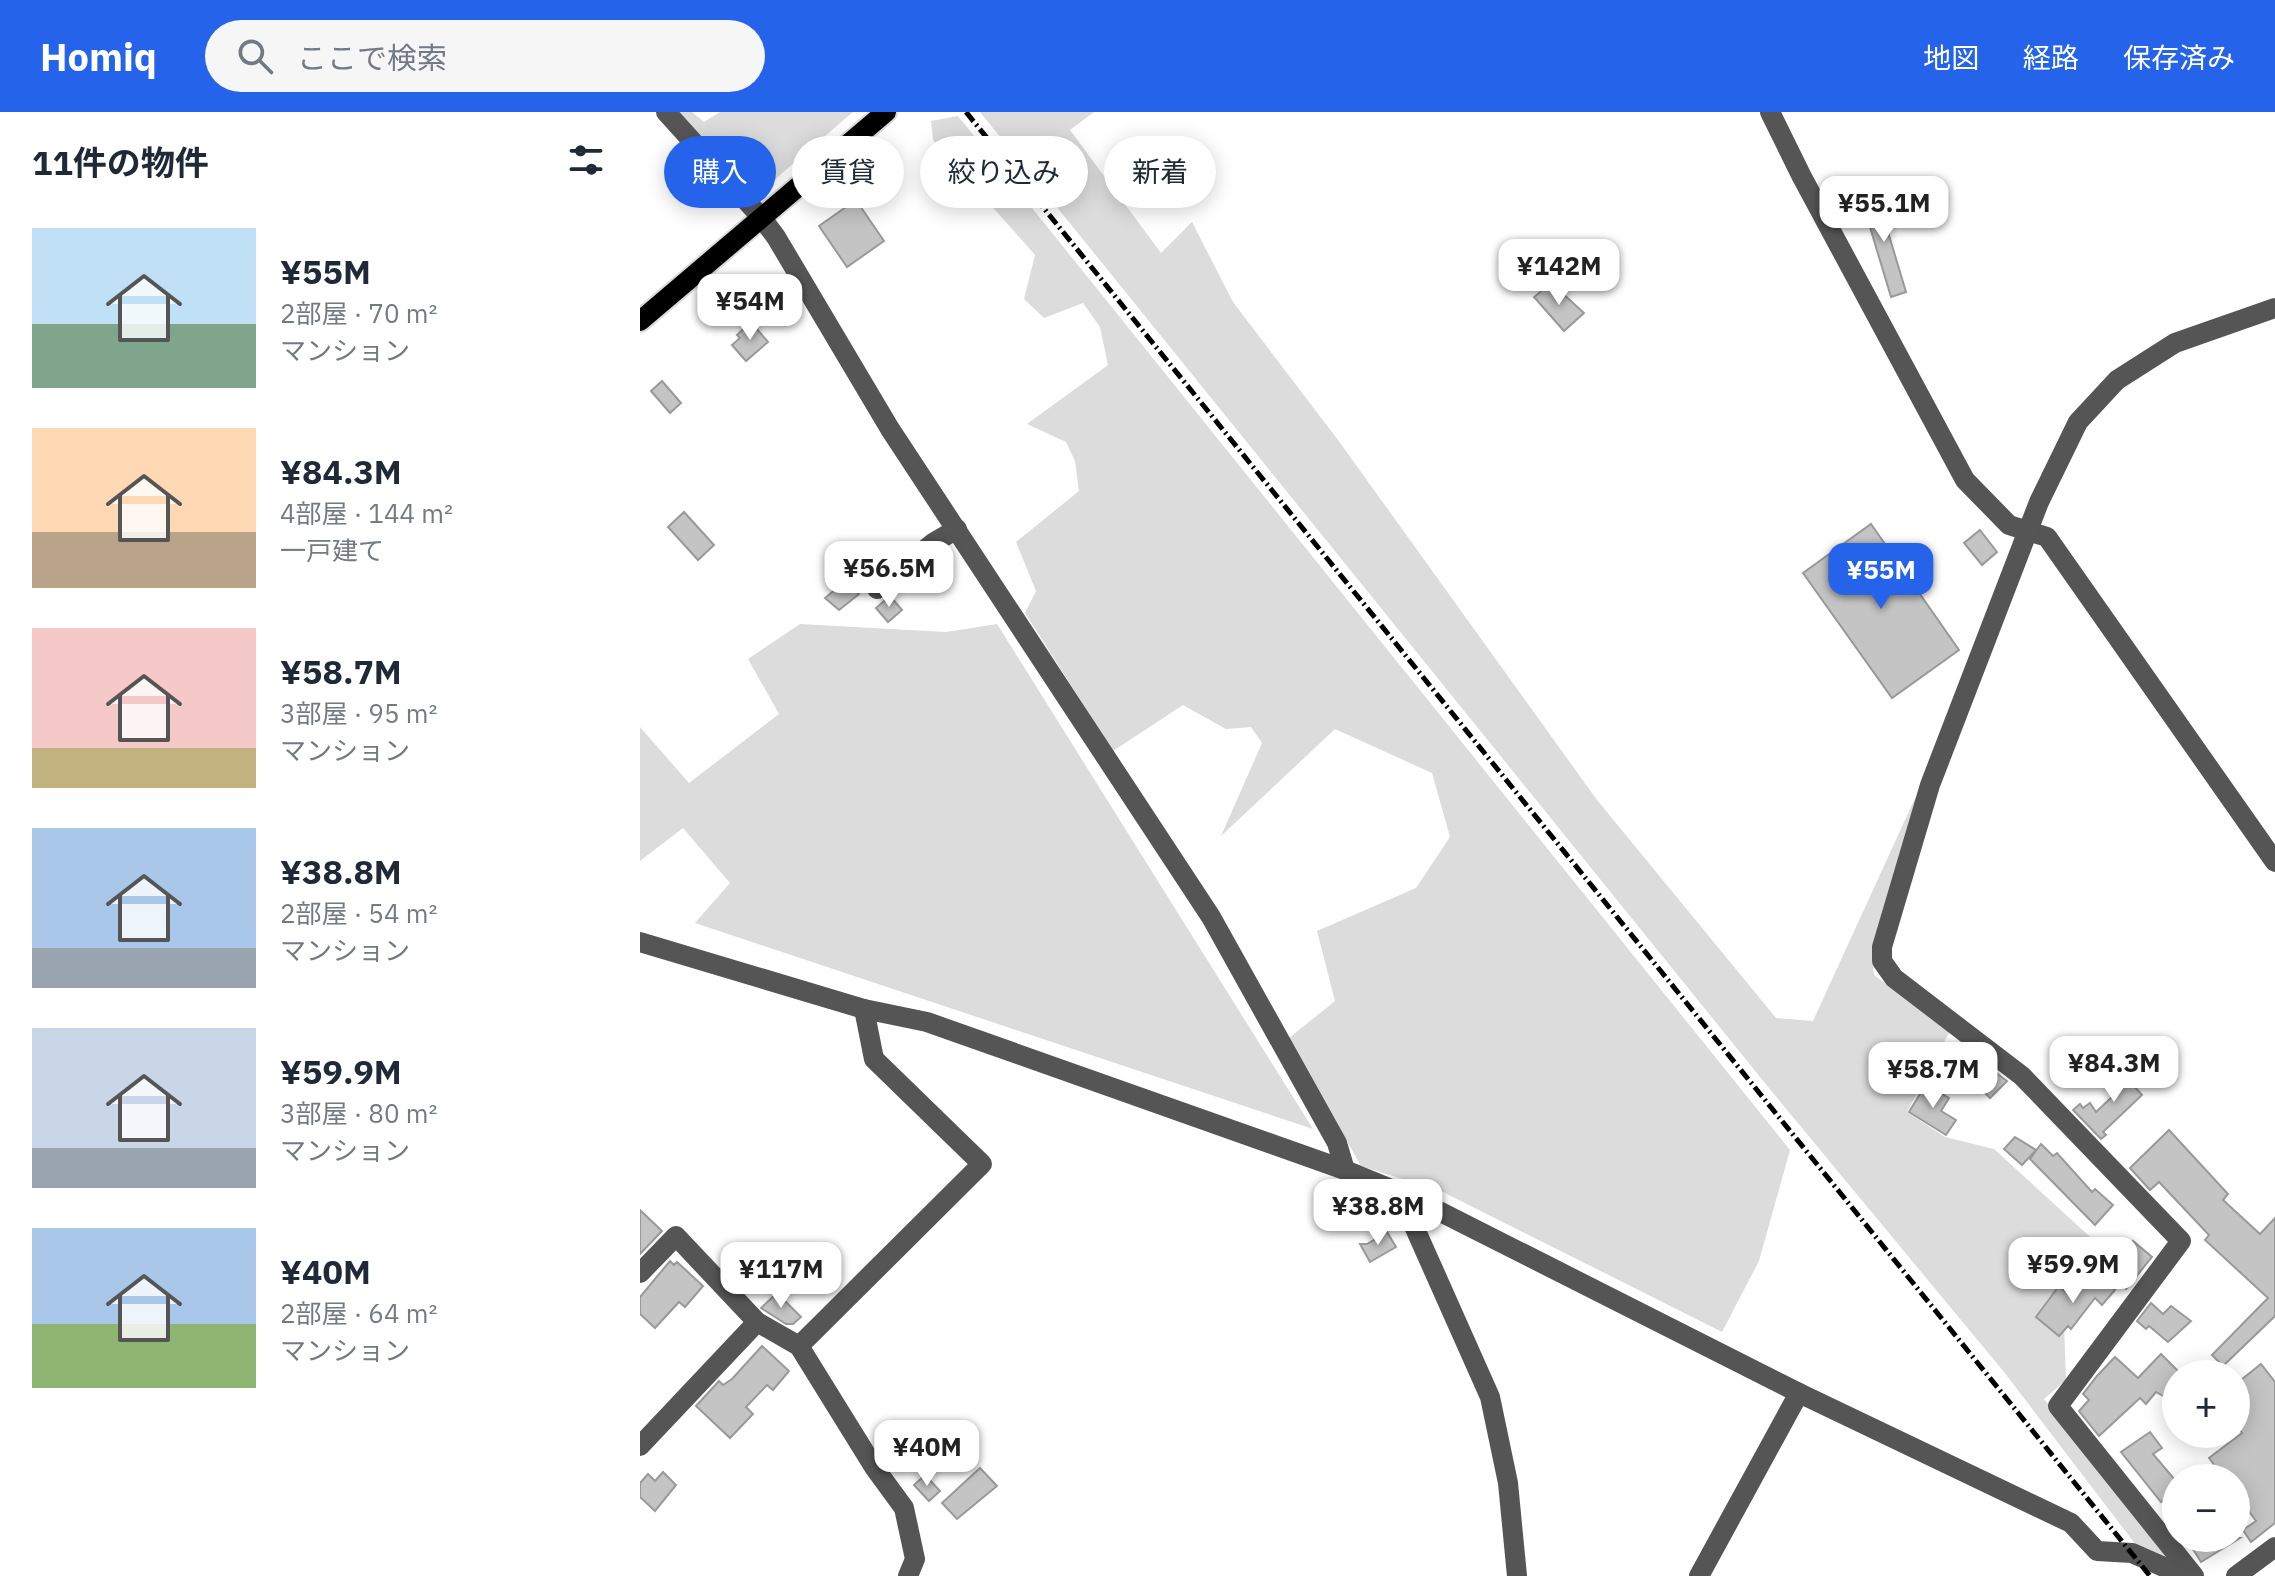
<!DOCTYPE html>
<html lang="ja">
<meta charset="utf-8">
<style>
body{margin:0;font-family:"IBM Plex Sans","Noto Sans JP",sans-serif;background:#f6f6f7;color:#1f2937;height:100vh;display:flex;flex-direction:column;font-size:30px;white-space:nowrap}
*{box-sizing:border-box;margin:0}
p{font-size:26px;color:#747a83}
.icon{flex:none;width:44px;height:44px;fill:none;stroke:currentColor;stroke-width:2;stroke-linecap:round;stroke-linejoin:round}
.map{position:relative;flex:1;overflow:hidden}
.drawer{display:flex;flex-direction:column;background:#fff;width:640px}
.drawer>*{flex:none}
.hud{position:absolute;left:24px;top:24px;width:760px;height:72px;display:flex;gap:16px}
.fabs{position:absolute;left:1522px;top:1248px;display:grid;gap:16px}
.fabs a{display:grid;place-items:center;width:88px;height:88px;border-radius:50%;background:#fff;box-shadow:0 4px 20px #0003;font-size:40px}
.price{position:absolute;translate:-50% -68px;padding:0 18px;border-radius:16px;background:#fff;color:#222;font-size:26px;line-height:52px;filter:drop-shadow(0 2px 4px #0008)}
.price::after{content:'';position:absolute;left:50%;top:48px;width:24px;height:18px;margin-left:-12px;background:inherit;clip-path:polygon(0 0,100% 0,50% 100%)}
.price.on{background:#2563eb;color:#fff}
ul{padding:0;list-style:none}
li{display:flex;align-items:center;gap:24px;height:200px;padding:0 32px}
li span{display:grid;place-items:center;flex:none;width:224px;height:160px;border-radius:0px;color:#555}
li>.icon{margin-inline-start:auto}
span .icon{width:96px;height:96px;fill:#fffc;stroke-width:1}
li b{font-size:34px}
h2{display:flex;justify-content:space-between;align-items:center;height:96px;padding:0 32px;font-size:34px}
.tag{padding:0 28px;border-radius:36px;background:#fff;box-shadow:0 4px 20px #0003;font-size:28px;line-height:72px}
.tag.on{background:#2563eb;color:#fff}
header{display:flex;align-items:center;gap:48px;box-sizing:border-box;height:112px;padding:0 40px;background:#2563eb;color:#fff}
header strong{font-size:38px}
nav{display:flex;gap:44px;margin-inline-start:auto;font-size:28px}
.search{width:560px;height:72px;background:#f6f6f7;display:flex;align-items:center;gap:20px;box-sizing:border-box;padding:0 28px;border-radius:44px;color:#747a83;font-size:30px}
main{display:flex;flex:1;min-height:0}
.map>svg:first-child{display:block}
</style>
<header>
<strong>Homiq</strong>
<div class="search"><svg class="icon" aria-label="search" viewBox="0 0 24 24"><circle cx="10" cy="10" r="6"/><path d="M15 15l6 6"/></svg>ここで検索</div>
<nav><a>地図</a><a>経路</a><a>保存済み</a></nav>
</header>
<main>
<section class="drawer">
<h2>11件の物件<svg class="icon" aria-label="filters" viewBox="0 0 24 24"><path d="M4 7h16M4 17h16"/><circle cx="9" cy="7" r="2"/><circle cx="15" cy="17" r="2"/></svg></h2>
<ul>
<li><span style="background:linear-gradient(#bfe0f5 60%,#7fa58c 0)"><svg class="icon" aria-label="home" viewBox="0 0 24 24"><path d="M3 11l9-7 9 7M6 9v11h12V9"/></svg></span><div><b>¥55M</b><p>2部屋 · 70 m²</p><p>マンション</p></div></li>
<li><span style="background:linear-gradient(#ffd9b3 65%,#b9a48a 0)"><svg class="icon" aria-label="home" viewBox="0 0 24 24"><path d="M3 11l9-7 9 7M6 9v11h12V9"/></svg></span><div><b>¥84.3M</b><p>4部屋 · 144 m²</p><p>一戸建て</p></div></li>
<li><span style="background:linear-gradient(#f6c9c9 75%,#c2b280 0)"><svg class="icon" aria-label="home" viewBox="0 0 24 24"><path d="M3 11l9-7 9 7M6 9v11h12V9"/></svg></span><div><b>¥58.7M</b><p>3部屋 · 95 m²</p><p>マンション</p></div></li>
<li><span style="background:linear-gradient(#a9c7e8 75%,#9aa5b1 0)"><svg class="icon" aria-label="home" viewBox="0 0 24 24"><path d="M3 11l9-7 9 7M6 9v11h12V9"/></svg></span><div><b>¥38.8M</b><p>2部屋 · 54 m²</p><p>マンション</p></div></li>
<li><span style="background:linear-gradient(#c9d6e8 75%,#9aa5b1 0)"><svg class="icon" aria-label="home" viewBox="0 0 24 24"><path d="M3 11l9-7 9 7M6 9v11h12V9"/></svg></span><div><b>¥59.9M</b><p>3部屋 · 80 m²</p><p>マンション</p></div></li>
<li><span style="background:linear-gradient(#a9c7e8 60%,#8fb573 0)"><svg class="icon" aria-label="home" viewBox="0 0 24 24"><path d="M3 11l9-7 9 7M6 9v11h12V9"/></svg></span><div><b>¥40M</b><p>2部屋 · 64 m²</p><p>マンション</p></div></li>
</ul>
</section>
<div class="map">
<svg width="1635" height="1464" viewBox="0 0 1635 1464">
<rect width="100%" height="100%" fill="#fff"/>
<!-- green -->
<g fill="#dcdcdc">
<polygon points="32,0 52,0 64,10 80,0 213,0 111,88"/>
<polygon points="340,0 454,0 430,18 521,141 552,110 593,190 698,328 957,688 1136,906 1173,909 1276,684 1280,695 1232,844 1234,863 1310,919 1267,1000 1305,1025 1354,1037 1471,1144 1429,1174 1423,1184 1426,1268 1404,1287 1541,1456 1499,1437 1364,1260 1133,981"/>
<polygon points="318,4 1150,1038 1119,1149 1082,1220 801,1079 721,1054 649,926 695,889 677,819 776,776 810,725 792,661 695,617 581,724 622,631 611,615 586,617 543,593 473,639 385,501 396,479 376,430 439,379 435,349 426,330 387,312 468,253 460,215 443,191 404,206 384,187 395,143 293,28 291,9"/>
<polygon points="160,512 306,520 357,512 673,1017 55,811 90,771 43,716 0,749 0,615 49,671 139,602 108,547"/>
</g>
<!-- building -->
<g fill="#c4c4c4" stroke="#999" stroke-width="2">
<polygon points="1236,80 1266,180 1251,185 1221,85"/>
<polygon points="216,88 244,129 207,155 179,114"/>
<polygon points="911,171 944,201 924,219 894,185"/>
<polygon points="111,210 128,230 106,249 92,233 100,226 97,223"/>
<polygon points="22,269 41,291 30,301 11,279"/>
<polygon points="44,400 74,433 58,448 28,415"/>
<polygon points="1231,412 1319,538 1252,586 1163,461"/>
<polygon points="1340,418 1357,440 1342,453 1324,431"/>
<polygon points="207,468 219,482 199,498 185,486"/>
<polygon points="250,484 262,498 248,510 236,496"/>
<polygon points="1505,954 1511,968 1495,975 1502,983 1463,1020 1466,1023 1461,1027 1433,998 1440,992 1443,996 1450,991 1456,1000 1474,983 1472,980"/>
<polygon points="1355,960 1367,969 1350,986 1339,975"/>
<polygon points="1286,972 1309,986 1301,999 1316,1008 1306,1023 1269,1000"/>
<polygon points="1529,1018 1588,1082 1583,1088 1620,1122 1635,1106 1635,1204 1583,1254 1572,1243 1628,1186 1565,1128 1569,1123 1519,1070 1510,1078 1490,1056"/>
<polygon points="1375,1025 1396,1038 1382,1053 1364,1037"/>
<polygon points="1401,1032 1413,1044 1417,1041 1452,1080 1455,1077 1473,1093 1455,1113 1390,1047"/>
<polygon points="0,1098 22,1119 0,1142"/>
<polygon points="747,1120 756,1135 730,1150 720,1132 727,1132"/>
<polygon points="1493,1129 1512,1145 1486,1177 1475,1169 1491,1149 1482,1141"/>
<polygon points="30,1149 34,1153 37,1150 63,1174 45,1195 39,1190 15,1216 0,1202 0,1185"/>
<polygon points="1456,1161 1475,1178 1462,1193 1455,1186 1431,1217 1428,1214 1419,1224 1396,1205 1419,1174 1433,1186"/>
<polygon points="137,1181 161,1205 153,1212 146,1212 121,1196"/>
<polygon points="1511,1191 1523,1202 1531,1194 1551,1209 1528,1230 1509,1214 1506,1217 1497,1209"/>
<polygon points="122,1234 149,1259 133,1278 127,1273 106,1295 113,1302 90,1326 56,1294 79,1269 83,1273 92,1267"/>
<polygon points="1521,1242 1541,1262 1536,1262 1536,1270 1523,1284 1516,1280 1506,1292 1500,1286 1459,1324 1439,1299 1449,1288 1443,1282 1457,1264 1475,1245 1498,1266"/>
<polygon points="1621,1252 1635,1270 1635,1411 1611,1430 1603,1418 1616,1409 1596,1382 1596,1366 1584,1366 1569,1346 1602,1321 1596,1313 1596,1272"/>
<polygon points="1510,1320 1522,1336 1513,1342 1536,1369 1536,1378 1521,1390 1481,1340"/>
<polygon points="340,1356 357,1374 317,1407 302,1391"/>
<polygon points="23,1360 36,1373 15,1399 0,1385 0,1371 8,1362 15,1369"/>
<polygon points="285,1363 300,1379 289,1389 274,1373"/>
<polygon points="1546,1426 1600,1426 1561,1450"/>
</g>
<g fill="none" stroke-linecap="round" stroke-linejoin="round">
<!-- major casing -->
<g stroke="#dbdbdb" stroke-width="24">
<polyline id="major" points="0,209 246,0"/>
</g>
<!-- minor -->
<g stroke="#555" stroke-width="20">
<polyline points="26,0 121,105 136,125 250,317 571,805 697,1031 705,1058"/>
<polyline points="1130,0 1162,65 1325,368 1369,413 1407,425 1635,750"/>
<polyline points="237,477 293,431 317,417"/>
<polyline points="0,830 224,897 287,910 705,1058 773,1086 773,1112 850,1285 868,1371 877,1464"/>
<polyline points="773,1086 1159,1281"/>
<polyline points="0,1161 36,1124 117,1210 159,1234 234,1355 264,1396 275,1447 268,1464"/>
<polyline points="159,1234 342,1052 234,947 224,897"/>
<polyline points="0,1334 117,1210"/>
<polyline points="1059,1464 1159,1281 1431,1411 1457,1439 1492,1441 1544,1464"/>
<polyline points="1554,1464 1418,1294 1541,1129 1382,964 1254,866 1242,849 1242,835 1290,673 1399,390 1438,310 1477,268 1535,231 1635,196"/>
<polyline points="1596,1464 1635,1435"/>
</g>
<!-- major -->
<use href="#major" stroke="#000" stroke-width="20"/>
<!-- rail -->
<polyline stroke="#000" stroke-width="5" stroke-dasharray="12 4 2 4" stroke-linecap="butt" points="326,0 1510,1464"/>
</g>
</svg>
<div class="fabs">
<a>+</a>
<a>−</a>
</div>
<b class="price" style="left:1244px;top:132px">¥55.1M</b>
<b class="price" style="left:919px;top:195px">¥142M</b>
<b class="price" style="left:110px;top:230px">¥54M</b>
<b class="price" style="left:249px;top:497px">¥56.5M</b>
<b class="price on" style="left:1241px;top:499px">¥55M</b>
<b class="price" style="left:1474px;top:992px">¥84.3M</b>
<b class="price" style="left:1293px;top:998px">¥58.7M</b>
<b class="price" style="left:738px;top:1135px">¥38.8M</b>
<b class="price" style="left:1433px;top:1193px">¥59.9M</b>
<b class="price" style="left:141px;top:1198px">¥117M</b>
<b class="price" style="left:287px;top:1376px">¥40M</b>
<div class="hud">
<a class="tag on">購入</a>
<a class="tag">賃貸</a>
<a class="tag">絞り込み</a>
<a class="tag">新着</a>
</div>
</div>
</main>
